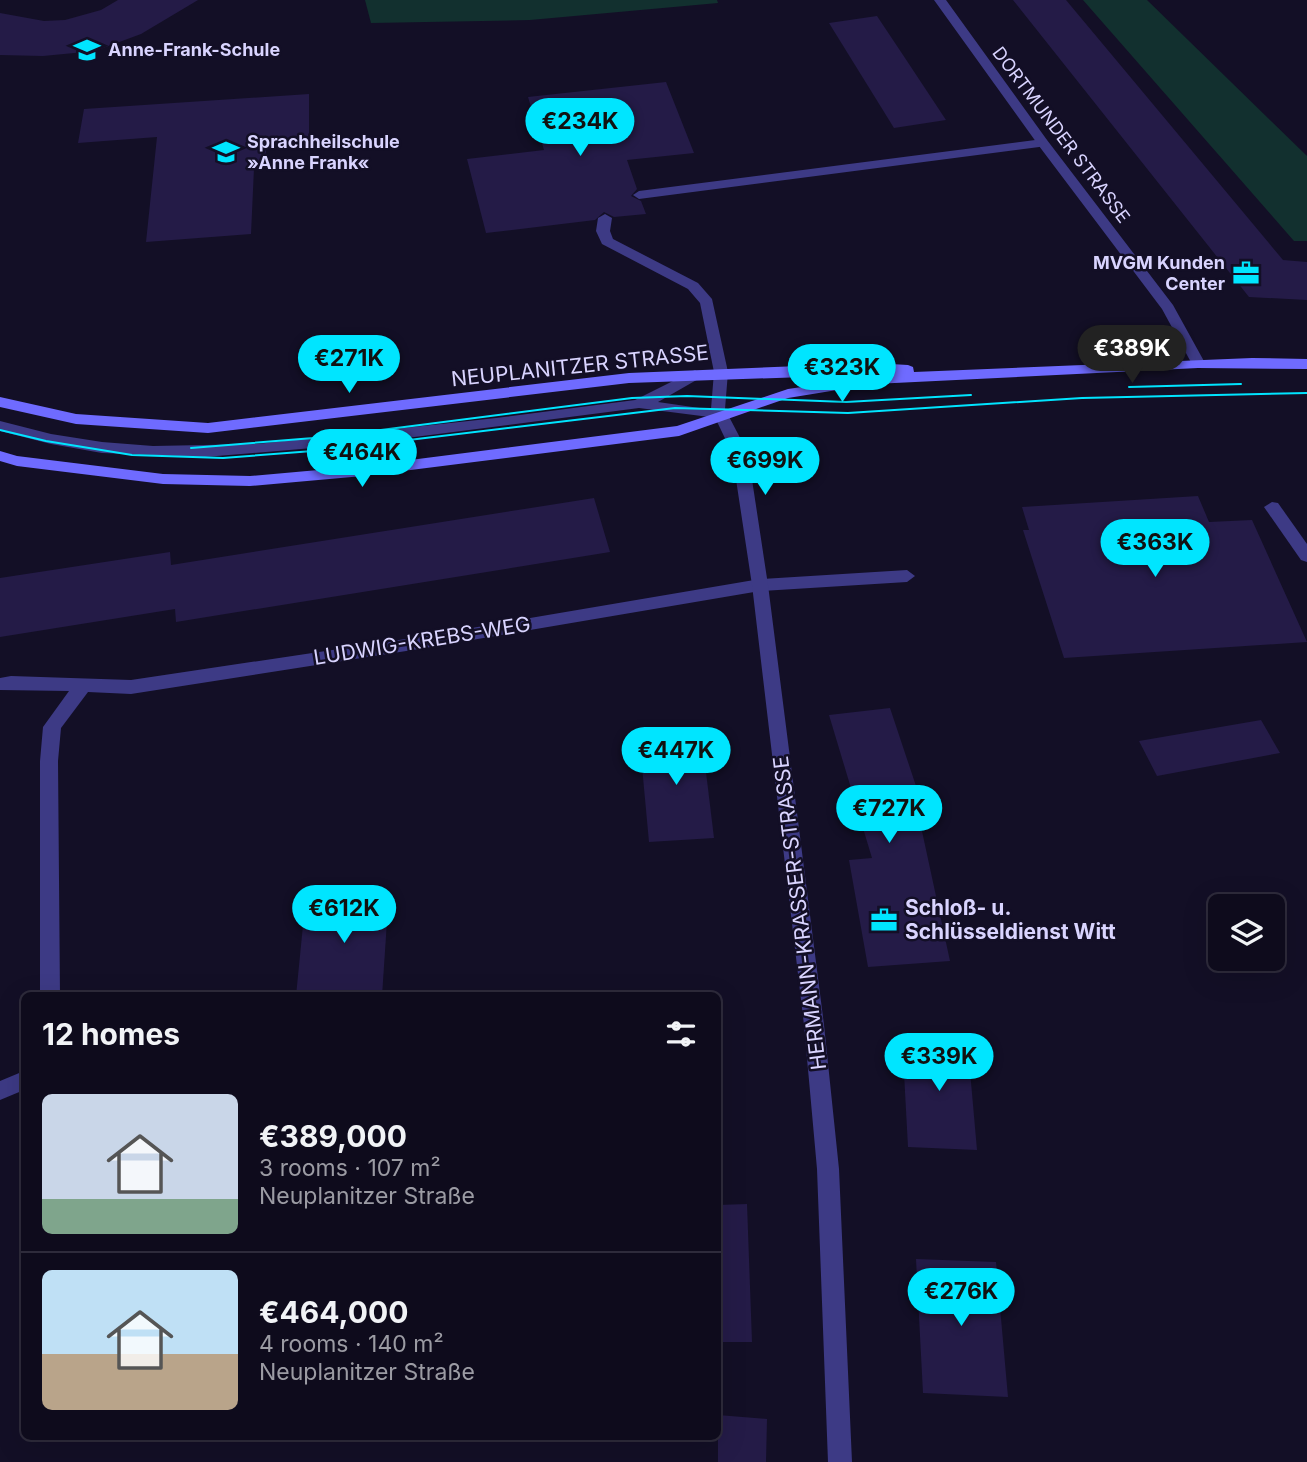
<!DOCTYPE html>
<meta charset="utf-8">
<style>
body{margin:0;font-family:Inter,sans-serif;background:#171425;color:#f1f3f6;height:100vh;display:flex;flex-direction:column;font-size:26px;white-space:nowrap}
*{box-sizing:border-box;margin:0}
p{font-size:23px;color:#9b9ba3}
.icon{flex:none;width:38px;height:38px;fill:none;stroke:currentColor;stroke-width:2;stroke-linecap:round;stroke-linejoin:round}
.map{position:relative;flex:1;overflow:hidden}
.drawer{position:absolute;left:21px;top:992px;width:700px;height:448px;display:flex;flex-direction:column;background:#0e0b1c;border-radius:10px;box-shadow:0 7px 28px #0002,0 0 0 2px #2e2b3b}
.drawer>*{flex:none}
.tools{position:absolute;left:1208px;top:894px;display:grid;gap:14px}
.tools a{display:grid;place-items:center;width:77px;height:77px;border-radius:10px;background:#0e0b1c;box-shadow:0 7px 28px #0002,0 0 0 2px #2e2b3b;font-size:35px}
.price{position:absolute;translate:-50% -60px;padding:0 16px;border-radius:24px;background:#00e5ff;color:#111;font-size:23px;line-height:46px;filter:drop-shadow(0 2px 4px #0008)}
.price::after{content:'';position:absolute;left:50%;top:42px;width:21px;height:16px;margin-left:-10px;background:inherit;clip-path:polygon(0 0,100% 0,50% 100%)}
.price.on{background:#222;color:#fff}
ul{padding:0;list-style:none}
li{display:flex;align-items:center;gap:21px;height:175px;padding:0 21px}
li+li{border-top:2px solid #2e2b3b}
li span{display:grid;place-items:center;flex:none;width:196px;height:140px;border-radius:10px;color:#555}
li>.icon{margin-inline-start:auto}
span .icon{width:84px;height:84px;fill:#fffc;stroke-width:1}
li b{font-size:30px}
h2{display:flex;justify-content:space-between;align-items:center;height:84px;padding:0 21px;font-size:30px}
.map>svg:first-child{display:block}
</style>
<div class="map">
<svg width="1307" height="1462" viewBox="0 0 1307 1462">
<rect width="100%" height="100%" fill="#130f26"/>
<!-- green -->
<g fill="#12302f">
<polygon points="365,0 717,0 718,3 530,20 371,23"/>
<polygon points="1083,0 1147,0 1307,156 1307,241 1294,241"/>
</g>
<!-- building -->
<g fill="#241b47">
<polygon points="118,0 198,0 141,34 95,51 43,56 0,55 0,13 44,21 65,20 101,10"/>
<polygon points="1013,0 1066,0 1283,260 1307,262 1307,300 1249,297"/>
<polygon points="877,16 903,55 946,120 894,128 829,23"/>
<polygon points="666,82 694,153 627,160 637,189 631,196 641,201 646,214 614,217 604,212 595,220 486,233 467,159 544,150 528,97"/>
<polygon points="309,94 309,144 266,147 265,168 254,168 251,234 146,242 157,137 78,143 84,109"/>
<polygon points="1198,496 1209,522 1252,520 1307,642 1064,658 1023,530 1029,530 1022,507"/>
<polygon points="594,498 610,552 176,622 175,609 0,637 0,578 170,552 171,565"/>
<polygon points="890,708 923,807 917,808 950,961 868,967 849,860 872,858 829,715"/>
<polygon points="1261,720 1280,753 1157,776 1139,741"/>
<polygon points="701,731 714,838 649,842 639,734"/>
<polygon points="389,891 382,996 296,996 306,895"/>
<polygon points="902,1036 967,1037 977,1150 908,1147"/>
<polygon points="747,1204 752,1342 718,1342 718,1205"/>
<polygon points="916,1259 996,1262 1008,1397 923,1393"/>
<polygon points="718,1415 767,1419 766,1462 718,1462"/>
</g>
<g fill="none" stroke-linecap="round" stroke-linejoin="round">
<!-- lane -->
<g fill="#3d3a85" fill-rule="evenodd">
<polygon points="1043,139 1047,140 1047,146 639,199 633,195 639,191"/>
<polygon points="605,214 612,218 610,231 613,239 698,283 712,299 728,372 726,375 721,377 714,372 700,303 688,289 602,244 596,231 598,218"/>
<polygon points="695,370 702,375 700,378 658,402 720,411 727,416 725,419 639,408 360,444 205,457 102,453 51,444 0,431 0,421 51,434 102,442 153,446 257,444 496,418 635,400"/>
<polygon points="1272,502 1278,503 1307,544 1307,562 1301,560 1264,507"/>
<polygon points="907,570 915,576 907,582 760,591 419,649 131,694 88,692 61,728 58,761 60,996 40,996 40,761 43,727 69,691 0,690 0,678 11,676 131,680 419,637 760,579"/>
<polygon points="24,1071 24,1090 0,1100 0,1081"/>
</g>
<!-- street -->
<g fill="#3d3a85" fill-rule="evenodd">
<polygon points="934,0 946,0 1047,140 1173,305 1205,363 1203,366 1193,366 1162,309 1039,146"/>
<polygon points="721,367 728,372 725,409 748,453 768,585 824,1025 839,1169 852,1462 828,1462 817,1169 804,1025 752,585 732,453 711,409 714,372"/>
</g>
<!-- secondary -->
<polygon fill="#6f6bff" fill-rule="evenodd" points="1252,358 1307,359 1307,369 1198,368 874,384 788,398 679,436 363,476 250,486 163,484 17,466 0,461 0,451 17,456 163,474 250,476 363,466 677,426 788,389 891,374 629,383 208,433 76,424 0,407 0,397 76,414 208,423 629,373 874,363 908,365 913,367 914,372"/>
<!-- tram -->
<g stroke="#00e5ff" stroke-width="2">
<polyline points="1129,387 1241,384"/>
<polyline points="0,430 46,441 132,455 223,458 326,450 675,408 848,413 1082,398 1307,393"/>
<polyline points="191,448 326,437 632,398 687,396 846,402 971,395"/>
</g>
</g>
<!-- icons -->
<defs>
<g id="school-bare" transform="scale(2.1)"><path d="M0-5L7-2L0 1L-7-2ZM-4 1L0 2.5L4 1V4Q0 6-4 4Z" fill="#00e5ff" stroke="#130f26" stroke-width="2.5" paint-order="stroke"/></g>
<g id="office-bare" transform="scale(2.1)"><path d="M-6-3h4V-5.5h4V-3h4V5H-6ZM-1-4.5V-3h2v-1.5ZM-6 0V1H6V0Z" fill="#00e5ff" stroke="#130f26" stroke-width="2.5" paint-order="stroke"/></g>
</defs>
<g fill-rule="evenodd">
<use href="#school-bare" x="87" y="50"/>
<use href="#school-bare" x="226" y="152"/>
<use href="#office-bare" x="1246" y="273"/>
<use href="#office-bare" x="884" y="920"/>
</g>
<g text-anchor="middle" stroke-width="5" stroke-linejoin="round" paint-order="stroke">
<!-- far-poi labels -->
<g font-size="18" font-weight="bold" fill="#d9d4ff" stroke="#130f26" text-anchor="start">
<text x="108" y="56">Anne-Frank-Schule</text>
<text x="247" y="148">Sprachheilschule<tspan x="247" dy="21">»Anne Frank«</tspan></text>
<text x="1225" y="269" text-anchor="end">MVGM Kunden<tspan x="1225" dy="21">Center</tspan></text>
</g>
<!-- far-street labels -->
<g font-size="18" fill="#d9d4ff" stroke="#130f26">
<text transform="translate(1061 135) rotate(53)" y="6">DORTMUNDER STRASSE</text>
</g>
<!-- street labels -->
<g font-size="21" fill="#d9d4ff" stroke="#130f26">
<text transform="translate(580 366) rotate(-6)" y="7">NEUPLANITZER STRASSE</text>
<text transform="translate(422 641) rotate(-9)" y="7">LUDWIG-KREBS-WEG</text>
<text transform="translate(800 913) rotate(-97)" y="7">HERMANN-KRASSER-STRASSE</text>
</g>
<!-- poi labels -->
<g font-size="21" font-weight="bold" fill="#d9d4ff" stroke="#130f26" text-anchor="start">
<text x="905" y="915">Schloß- u.<tspan x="905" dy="24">Schlüsseldienst Witt</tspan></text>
</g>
</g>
</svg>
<div class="tools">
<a><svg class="icon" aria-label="layers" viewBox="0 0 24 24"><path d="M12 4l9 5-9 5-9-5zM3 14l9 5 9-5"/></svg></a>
</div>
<b class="price" style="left:580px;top:158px">€234K</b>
<b class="price on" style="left:1132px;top:385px">€389K</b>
<b class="price" style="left:349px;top:395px">€271K</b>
<b class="price" style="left:842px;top:404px">€323K</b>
<b class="price" style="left:362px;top:489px">€464K</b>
<b class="price" style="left:765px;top:497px">€699K</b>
<b class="price" style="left:1155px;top:579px">€363K</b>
<b class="price" style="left:676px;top:787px">€447K</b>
<b class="price" style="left:889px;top:845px">€727K</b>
<b class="price" style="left:344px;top:945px">€612K</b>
<b class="price" style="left:939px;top:1093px">€339K</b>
<b class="price" style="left:961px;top:1328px">€276K</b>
<section class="drawer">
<h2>12 homes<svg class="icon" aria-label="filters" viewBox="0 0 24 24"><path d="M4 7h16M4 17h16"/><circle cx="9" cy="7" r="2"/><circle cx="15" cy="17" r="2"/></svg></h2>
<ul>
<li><span style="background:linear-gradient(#c9d6e8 75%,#7fa58c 0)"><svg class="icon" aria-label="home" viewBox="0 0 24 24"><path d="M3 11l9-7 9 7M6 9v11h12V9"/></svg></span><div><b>€389,000</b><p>3 rooms · 107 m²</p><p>Neuplanitzer Straße</p></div></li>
<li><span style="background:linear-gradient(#bfe0f5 60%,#b9a48a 0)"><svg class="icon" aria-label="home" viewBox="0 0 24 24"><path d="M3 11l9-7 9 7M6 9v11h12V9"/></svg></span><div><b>€464,000</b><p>4 rooms · 140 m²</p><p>Neuplanitzer Straße</p></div></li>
</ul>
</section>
</div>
